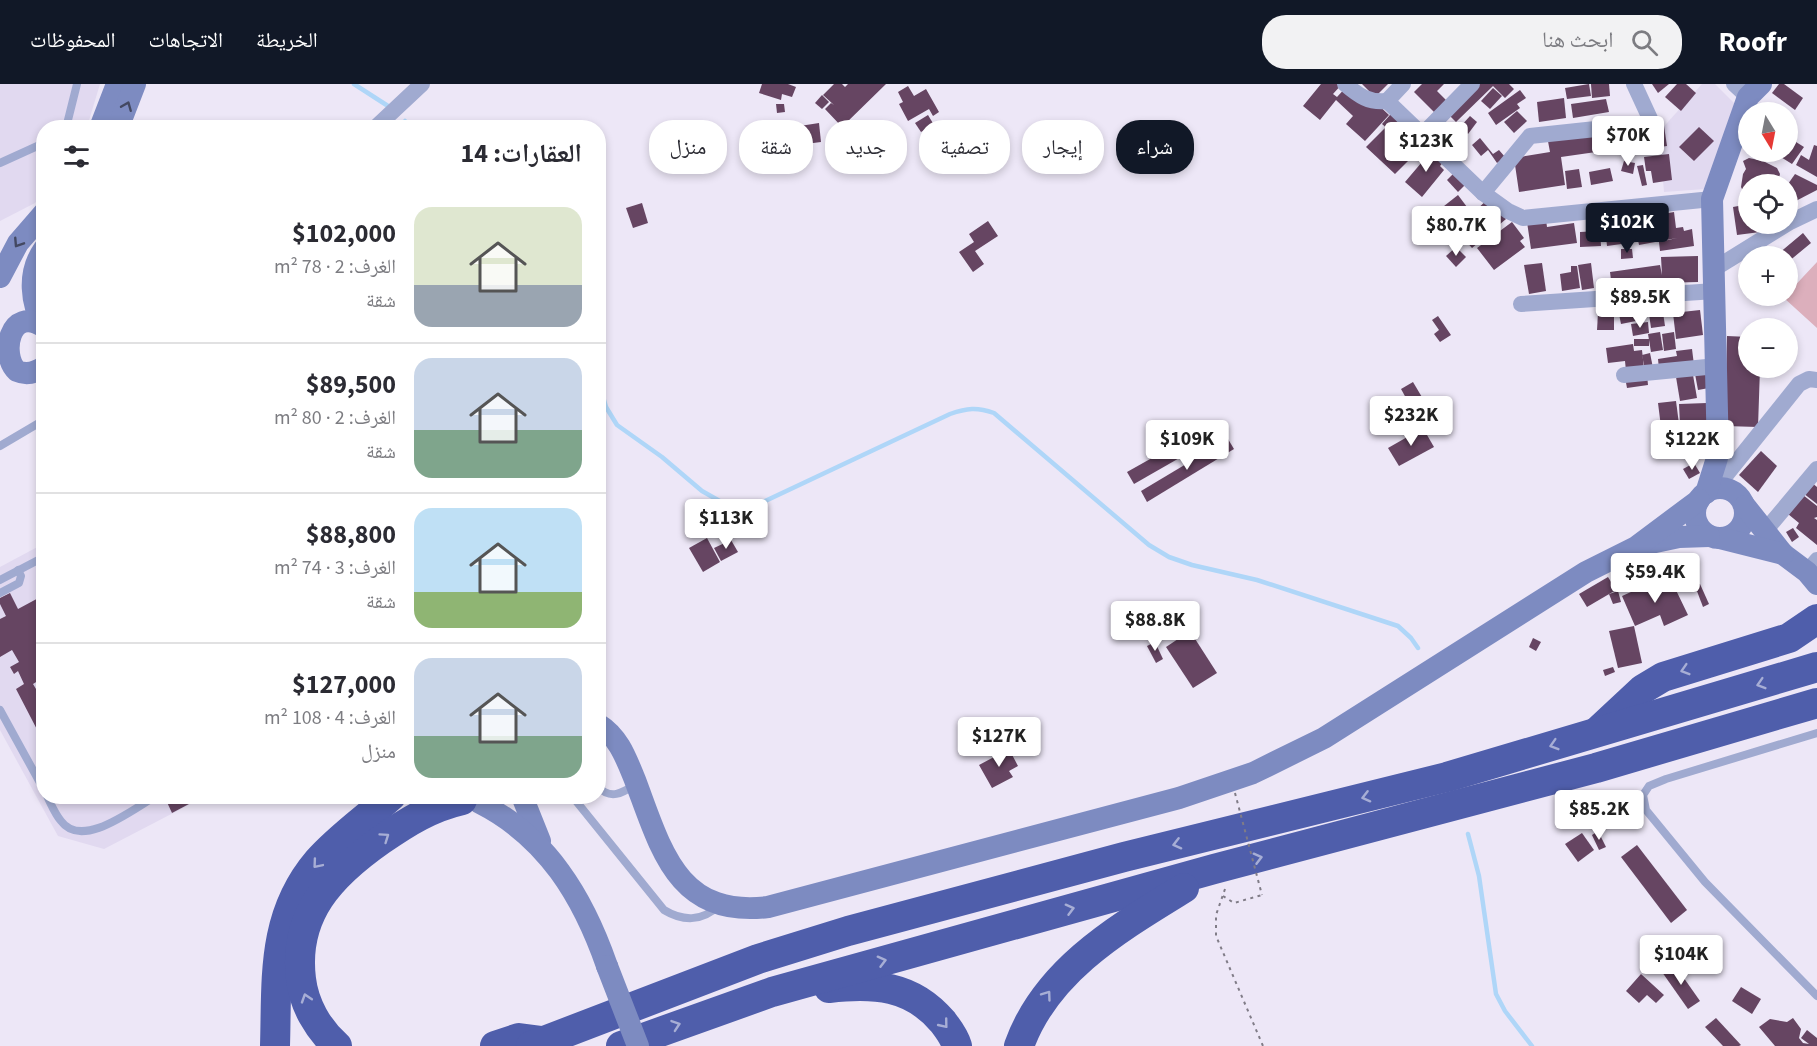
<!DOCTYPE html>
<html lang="ar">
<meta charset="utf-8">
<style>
body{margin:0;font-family:"Source Sans 3","Noto Naskh Arabic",sans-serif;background:#f2f2f3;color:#2b2b33;direction:rtl;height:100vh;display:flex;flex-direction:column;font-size:22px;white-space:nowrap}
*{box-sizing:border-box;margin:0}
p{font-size:20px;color:#7c7c81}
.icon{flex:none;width:33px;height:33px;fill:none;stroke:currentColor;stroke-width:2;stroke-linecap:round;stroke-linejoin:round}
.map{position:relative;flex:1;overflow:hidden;direction:ltr}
.sheet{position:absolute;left:36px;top:36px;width:570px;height:684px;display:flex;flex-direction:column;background:#fff;border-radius:24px;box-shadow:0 3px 9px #0003;direction:rtl}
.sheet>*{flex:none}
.banner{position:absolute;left:624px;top:36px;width:570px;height:54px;direction:rtl;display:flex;gap:12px}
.needle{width:39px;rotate:170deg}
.tools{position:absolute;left:1738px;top:18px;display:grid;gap:12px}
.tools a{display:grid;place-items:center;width:60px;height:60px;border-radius:50%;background:#fff;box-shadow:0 3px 9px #0003;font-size:30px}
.price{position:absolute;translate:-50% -51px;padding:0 14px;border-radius:6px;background:#fff;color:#222;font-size:20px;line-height:39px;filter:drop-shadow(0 2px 3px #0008)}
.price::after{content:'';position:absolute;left:50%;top:36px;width:18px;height:14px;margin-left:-9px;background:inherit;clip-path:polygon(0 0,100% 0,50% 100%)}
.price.current{background:#111827;color:#fff}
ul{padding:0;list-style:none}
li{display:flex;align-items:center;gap:18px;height:150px;padding:0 24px}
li+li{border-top:2px solid #e1e1e2}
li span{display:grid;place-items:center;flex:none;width:168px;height:120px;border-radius:18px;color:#555}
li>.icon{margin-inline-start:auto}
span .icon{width:72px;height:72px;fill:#fffc;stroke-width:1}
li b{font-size:26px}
h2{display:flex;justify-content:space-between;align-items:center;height:72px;padding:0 24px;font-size:26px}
.chip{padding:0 21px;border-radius:24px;background:#fff;box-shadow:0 3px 9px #0003;font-size:21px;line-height:54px}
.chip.current{background:#111827;color:#fff}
header{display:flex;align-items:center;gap:36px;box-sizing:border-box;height:84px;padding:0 30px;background:#111827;color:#fff}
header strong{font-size:28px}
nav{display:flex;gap:33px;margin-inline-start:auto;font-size:21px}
.search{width:420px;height:54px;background:#f2f2f3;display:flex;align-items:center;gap:15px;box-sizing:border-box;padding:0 21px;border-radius:24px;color:#7c7c81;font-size:22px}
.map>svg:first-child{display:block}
</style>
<header>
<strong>Roofr</strong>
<div class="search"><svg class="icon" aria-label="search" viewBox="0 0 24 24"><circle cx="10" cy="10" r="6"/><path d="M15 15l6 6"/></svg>ابحث هنا</div>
<nav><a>الخريطة</a><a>الاتجاهات</a><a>المحفوظات</a></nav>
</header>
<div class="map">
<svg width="1817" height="962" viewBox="0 0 1817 962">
<rect width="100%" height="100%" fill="#ede7f7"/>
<!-- built -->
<g fill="#e1d9f0">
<polygon points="0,0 100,0 87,43 44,44 43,109 35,119 0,137"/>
<polygon points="1702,0 1715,0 1735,20 1705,105 1664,108 1659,48"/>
<polygon points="43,460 44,712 204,713 104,765 58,752 0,646 0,483"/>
</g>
<!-- green -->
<polygon fill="#dcafbc" points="1817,178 1817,244 1784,214 1788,212 1788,209"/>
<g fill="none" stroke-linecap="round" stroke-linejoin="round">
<!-- stream -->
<g stroke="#afd6f8" stroke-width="4.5">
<polyline points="354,0 388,22"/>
<polyline points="405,37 412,44"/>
<path d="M598,295L606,323L617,341L662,373L702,407L732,424L744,427L950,330C967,324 977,323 994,329L1149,461L1169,473L1192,481L1257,496L1398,542L1411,554L1418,564"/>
<polyline points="1468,750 1479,792 1496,910 1505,927 1532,962"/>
</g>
</g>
<!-- building -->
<g fill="#664562">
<polygon points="762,0 788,0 796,3 792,13 782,10 781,16 759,9"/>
<polygon points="834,0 842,0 845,3 848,0 886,0 842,43 825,25 831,19 834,21 823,11"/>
<polygon points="1321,0 1342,0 1333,10 1337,13 1349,0 1356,0 1389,31 1365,57 1346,40 1353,32 1336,16 1320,36 1303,22"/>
<polygon points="1362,0 1388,0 1375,13"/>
<polygon points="1422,0 1444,0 1437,7 1448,18 1436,30 1414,8"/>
<polygon points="1477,0 1509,0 1514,5 1505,14 1493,2 1456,38 1447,29"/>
<polygon points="1589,0 1591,12 1567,15 1565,4"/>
<polygon points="1591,0 1609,0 1610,12 1592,14"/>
<polygon points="1652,0 1669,0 1658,9"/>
<polygon points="1677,0 1686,0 1696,9 1681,27 1665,13"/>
<polygon points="1779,0 1784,0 1803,14 1795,26 1772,9"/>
<polygon points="908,2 914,12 926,5 939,28 933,32 929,25 908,37 899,20 903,18 898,8"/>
<polygon points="1493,4 1502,12 1490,25 1481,17"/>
<polygon points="1520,6 1526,14 1517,20 1520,24 1496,41 1488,29"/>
<polygon points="822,11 829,18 822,25 815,19"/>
<polygon points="1564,14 1566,34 1539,38 1537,18"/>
<polygon points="1606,15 1609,28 1573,34 1571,20"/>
<polygon points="776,20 784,20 785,28 777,29"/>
<polygon points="1397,23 1412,35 1399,50 1408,42 1420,53 1405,69 1411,74 1395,90 1366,63 1385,44 1395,54 1397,53 1382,40"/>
<polygon points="1517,27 1527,37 1514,49 1504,38"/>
<polygon points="928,31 934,41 921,48 915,39"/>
<polygon points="1470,32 1477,38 1468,50 1460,43"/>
<polygon points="819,39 821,58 790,62 787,44"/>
<polygon points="1591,41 1596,68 1561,73 1565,101 1519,108 1514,74 1550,68 1547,52"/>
<polygon points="1609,42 1612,66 1598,68 1594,44"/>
<polygon points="1664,42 1667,62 1645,65 1642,46"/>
<polygon points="1699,43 1714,57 1694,77 1679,63"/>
<polygon points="1642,45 1644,64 1639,64 1637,48"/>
<polygon points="1633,53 1634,64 1620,66 1618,55"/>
<polygon points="1788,53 1804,63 1792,80 1773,68 1788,68"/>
<polygon points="1480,54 1493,70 1499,66 1505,73 1497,79 1488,66 1481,72 1472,61"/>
<polygon points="1814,61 1817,62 1817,93 1796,81 1801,71 1809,76"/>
<polygon points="1433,65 1445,76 1440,82 1444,86 1422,113 1405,98"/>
<polygon points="1669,70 1672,96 1653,99 1651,87 1646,87 1644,73"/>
<polygon points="1749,74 1763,77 1777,84 1780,90 1778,98 1785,99 1749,100 1749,119 1741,103 1743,90 1746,85 1743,77"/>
<polygon points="1624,77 1635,79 1633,90 1621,87"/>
<polygon points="1643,81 1647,101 1642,102 1637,82"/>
<polygon points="1459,84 1470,96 1458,108 1447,96"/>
<polygon points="1610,84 1613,97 1591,101 1589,88"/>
<polygon points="1579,85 1582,103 1567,105 1565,87"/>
<polygon points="1795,90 1817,101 1817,106 1788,121 1788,100"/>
<polygon points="1458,111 1473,131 1454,145 1439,126"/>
<polygon points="1488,115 1506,135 1472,164 1456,146 1477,129 1475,127"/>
<polygon points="642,119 648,139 633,144 626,124"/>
<polygon points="1749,120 1749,140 1759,140 1760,148 1737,151 1733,123"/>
<polygon points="1674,128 1676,144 1683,143 1684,147 1692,145 1694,162 1660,167 1659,158 1677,154 1639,161 1635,141 1659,138 1658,131"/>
<polygon points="1546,136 1547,143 1574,139 1577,159 1531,165 1527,138"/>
<polygon points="988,137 998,152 975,167 984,180 973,188 959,168 974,158 969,150"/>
<polygon points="1512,138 1524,154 1520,157 1525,163 1494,186 1477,164"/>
<polygon points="1633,139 1636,158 1607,162 1605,143"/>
<polygon points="1600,147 1601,162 1580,163 1580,148"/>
<polygon points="1803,149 1811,159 1788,178 1788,172 1781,172 1778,170"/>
<polygon points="1456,163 1466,173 1456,183 1446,172"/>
<polygon points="1621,165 1632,165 1633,174 1621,175"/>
<polygon points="1698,172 1698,198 1662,199 1662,198 1612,204 1610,188 1660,181 1662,191 1661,173"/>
<polygon points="1542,179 1546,207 1529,210 1524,181"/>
<polygon points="1591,179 1594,204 1582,206 1578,181"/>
<polygon points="1571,182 1577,182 1580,204 1562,207 1560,190 1571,188"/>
<polygon points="1641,213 1646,235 1621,240 1619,230 1627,228 1625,215"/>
<polygon points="1661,215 1665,242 1651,244 1647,216"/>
<polygon points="1700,226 1703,251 1676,255 1673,229"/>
<polygon points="1598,229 1614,230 1614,246 1597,246"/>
<polygon points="1438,232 1451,251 1440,258 1434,250 1439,246 1432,236"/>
<polygon points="1648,238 1649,249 1633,252 1631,240"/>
<polygon points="1660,248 1663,266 1651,268 1648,250"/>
<polygon points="1674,248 1676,265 1664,267 1662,250"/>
<polygon points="1727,252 1749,253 1749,284 1760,284 1758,343 1725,342"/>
<rect x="1634" y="255" width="15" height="7"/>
<polygon points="1633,260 1634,267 1642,266 1644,285 1626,287 1625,277 1608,279 1606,264"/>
<polygon points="1692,265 1694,281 1659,285 1658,275 1677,272 1676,267"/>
<polygon points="1650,269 1653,284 1645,286 1642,271"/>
<polygon points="1707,288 1709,304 1698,306 1695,290"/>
<polygon points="1647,291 1648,301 1627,304 1625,293"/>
<polygon points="1693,291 1697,314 1680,317 1676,293"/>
<polygon points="1413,298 1429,325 1416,332 1401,305"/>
<polygon points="1676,317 1679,340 1661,343 1658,319"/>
<polygon points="1707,319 1708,356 1686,357 1685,340 1680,341 1679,320"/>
<polygon points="1216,338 1223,349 1134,400 1127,388"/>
<polygon points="1423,344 1434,363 1399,382 1388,364"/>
<polygon points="1228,355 1234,365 1147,418 1141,407"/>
<polygon points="1761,367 1777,382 1758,408 1739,391"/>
<polygon points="1694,379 1700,389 1689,395 1683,385"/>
<polygon points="1812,399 1817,403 1817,420 1803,409"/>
<polygon points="1803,411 1817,422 1817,433 1814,434 1817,436 1817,461 1796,444 1799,439 1788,430"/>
<polygon points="1793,444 1799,453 1792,458 1786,448"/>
<polygon points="707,454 720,478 703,488 689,464"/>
<polygon points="731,456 738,468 721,477 714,464"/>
<polygon points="1608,493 1616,506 1587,523 1579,510"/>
<polygon points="1660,495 1665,506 1674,502 1688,531 1664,542 1660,531 1635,542 1622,512"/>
<polygon points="1700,500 1709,520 1703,523 1695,502"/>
<polygon points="1618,507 1621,518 1613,520 1609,510"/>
<polygon points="10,509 18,525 44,511 44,575 41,576 44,580 44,600 41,595 33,600 39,610 44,607 44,659 16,605 24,600 18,587 14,590 10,583 19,578 12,566 0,573 0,535 6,532 0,520 0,514"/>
<polygon points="1634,542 1642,579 1618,584 1609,547"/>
<polygon points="1190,547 1217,589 1193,604 1166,563"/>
<polygon points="1533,554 1541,558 1536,567 1529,563"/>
<polygon points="1155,558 1163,575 1156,579 1147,562"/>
<polygon points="1613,583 1615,588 1605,592 1603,586"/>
<polygon points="1009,665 1018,682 1009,687 1013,693 992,704 979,681"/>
<polygon points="173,712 204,712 172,729 166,716"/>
<polygon points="1598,747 1606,763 1599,766 1592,751"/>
<polygon points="1582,749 1594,766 1578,778 1565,760"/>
<polygon points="1637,761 1687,826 1671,839 1621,773"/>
<polygon points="1674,880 1700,917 1688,925 1662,888"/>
<polygon points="1641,890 1664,911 1656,919 1647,911 1639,919 1626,907"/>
<polygon points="1741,903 1761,915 1752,930 1732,917"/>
<polygon points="1716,934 1741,961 1739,962 1723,962 1705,943"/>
<polygon points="1793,934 1801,945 1799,954 1803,959 1809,960 1801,954 1807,946 1817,954 1817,962 1775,962 1759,943 1770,935 1787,938"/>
</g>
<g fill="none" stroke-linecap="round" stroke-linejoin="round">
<!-- path -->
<g stroke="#807c87" stroke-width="2" stroke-dasharray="3 4.5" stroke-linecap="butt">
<polyline points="1225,805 1216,831 1216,852 1263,962"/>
<polyline points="1223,812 1234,819 1262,811"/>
</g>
<!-- lane -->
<g stroke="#a0aad0" stroke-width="8">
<polyline points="66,44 77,0"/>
<polyline points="0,79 44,59"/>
<polyline points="0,362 44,336"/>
<polyline points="0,496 44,473"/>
<polyline points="0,509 19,499 21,492 18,486"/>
<polyline points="0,626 44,706"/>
<polyline points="1817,649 1666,695 1649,702 1643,711 1646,726 1705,798 1817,912"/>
<path d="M598,703C611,716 622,709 635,701"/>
<path d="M47,712C51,720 55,730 61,737C82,766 133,725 156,712"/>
<path d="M572,712L664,826C682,837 702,838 718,822"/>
</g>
<!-- street -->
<g stroke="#a0aad0" stroke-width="16">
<path d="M1345,0C1359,12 1369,19 1387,17"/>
<polyline points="1403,0 1387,17 1483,109 1508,127 1523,134 1712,115"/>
<polyline points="1734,0 1748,13"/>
<polyline points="375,44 422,0"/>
<polyline points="1423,50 1472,0"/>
<polyline points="1483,109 1530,52 1652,39 1634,0"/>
<polyline points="1714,185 1790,138 1817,125"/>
<polyline points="1521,220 1715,207"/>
<polyline points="1624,291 1717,282"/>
<polyline points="1726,391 1799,300 1809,295 1817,296"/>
<polyline points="1765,447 1817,385"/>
<polyline points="1807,488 1817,476"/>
</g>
<!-- secondary -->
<g stroke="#7d8bc1" stroke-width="22">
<polyline points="100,44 117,0"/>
<polyline points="118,44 135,0"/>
<path d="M44,165C27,189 31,219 44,243"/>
<polyline points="0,193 18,159 44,129"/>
<path d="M44,243C9,220 0,272 17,287C26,291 35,289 44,283"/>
<circle cx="1720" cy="429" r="25"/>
<polyline points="1706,409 1718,371 1712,115 1748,13 1761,0"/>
<polyline points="1745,422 1783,470 1807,488 1817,500"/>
<polyline points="1720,454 1783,470"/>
<polyline points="1646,460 1679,453 1709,452"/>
<path d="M598,640C619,653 626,674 635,696C661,765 677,834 768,823L1179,714L1253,689L1324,654L1586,488L1636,463L1699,416"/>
<polyline points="522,712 540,757"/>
<path d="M480,719C547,753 583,813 607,882"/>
</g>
<!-- highway -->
<g stroke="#4f5eab" stroke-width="30">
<polyline points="1599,646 1643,605 1663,593 1789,554 1817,535"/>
<path d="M829,904C874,899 912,901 943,938C949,946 954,952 957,962"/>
<path d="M275,962C277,895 271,832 318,777C339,753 367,734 391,712"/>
<path d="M337,962C318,945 304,921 301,895C293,830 331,791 381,756C407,738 431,723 462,716"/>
<polyline points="495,962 519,954 542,957"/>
<polyline points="531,962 758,875 848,847 1124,773 1447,693 1817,583"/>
<polyline points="621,962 772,908 1214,785 1596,684 1817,619"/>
<path d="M1019,962C1046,886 1119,844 1184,804"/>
</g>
<!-- path-bridge -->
<polyline stroke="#807c87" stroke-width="2" stroke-dasharray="3 4.5" stroke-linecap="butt" points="1235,709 1262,811"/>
<!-- secondary-bridge -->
<polyline stroke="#7d8bc1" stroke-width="22" points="607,882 638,962"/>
</g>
<!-- one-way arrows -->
<defs><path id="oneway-chevron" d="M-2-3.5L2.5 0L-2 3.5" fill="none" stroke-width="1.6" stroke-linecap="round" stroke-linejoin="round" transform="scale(1.5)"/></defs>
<g stroke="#434861">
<use href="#oneway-chevron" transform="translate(127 22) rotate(-68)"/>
<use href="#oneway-chevron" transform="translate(18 159) rotate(123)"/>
</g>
<g stroke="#a7aed5">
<use href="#oneway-chevron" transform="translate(1685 586) rotate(163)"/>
<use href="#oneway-chevron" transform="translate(1761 600) rotate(163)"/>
<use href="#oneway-chevron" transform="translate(1554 661) rotate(163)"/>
<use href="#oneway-chevron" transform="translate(1366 713) rotate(166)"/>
<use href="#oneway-chevron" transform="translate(385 753) rotate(-35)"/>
<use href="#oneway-chevron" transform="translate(1177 760) rotate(166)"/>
<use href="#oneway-chevron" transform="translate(1258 774) rotate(-15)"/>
<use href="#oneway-chevron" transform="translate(317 780) rotate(130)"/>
<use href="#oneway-chevron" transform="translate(1070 825) rotate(-15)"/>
<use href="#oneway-chevron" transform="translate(882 877) rotate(-15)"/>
<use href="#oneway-chevron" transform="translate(1047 911) rotate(-54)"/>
<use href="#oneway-chevron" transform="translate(306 914) rotate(-108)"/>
<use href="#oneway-chevron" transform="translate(944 940) rotate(51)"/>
<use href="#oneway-chevron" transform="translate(676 941) rotate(-19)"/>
</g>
</svg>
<div class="tools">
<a><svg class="needle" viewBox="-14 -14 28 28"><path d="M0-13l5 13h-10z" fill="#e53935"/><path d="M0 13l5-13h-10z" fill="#7c7c81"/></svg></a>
<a><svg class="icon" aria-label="locate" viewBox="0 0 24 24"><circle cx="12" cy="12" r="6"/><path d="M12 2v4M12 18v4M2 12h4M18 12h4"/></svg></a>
<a>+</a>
<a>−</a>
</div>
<b class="price" style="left:1628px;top:83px">$70K</b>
<b class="price" style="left:1426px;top:89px">$123K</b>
<b class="price current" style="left:1627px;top:170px">$102K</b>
<b class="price" style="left:1456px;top:173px">$80.7K</b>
<b class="price" style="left:1640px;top:245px">$89.5K</b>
<b class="price" style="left:1411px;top:363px">$232K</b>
<b class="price" style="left:1187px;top:387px">$109K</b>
<b class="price" style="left:1692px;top:387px">$122K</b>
<b class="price" style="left:726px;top:466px">$113K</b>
<b class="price" style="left:1655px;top:520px">$59.4K</b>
<b class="price" style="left:1155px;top:568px">$88.8K</b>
<b class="price" style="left:999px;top:684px">$127K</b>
<b class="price" style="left:1599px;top:757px">$85.2K</b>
<b class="price" style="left:1681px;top:902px">$104K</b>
<div class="banner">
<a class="chip current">شراء</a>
<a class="chip">إيجار</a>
<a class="chip">تصفية</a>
<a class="chip">جديد</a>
<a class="chip">شقة</a>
<a class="chip">منزل</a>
</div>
<section class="sheet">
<h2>العقارات: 14<svg class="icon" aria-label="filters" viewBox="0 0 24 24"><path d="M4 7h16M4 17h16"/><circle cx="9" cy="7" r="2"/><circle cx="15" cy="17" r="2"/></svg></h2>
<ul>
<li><span style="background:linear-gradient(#dfe7d0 65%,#9aa5b1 0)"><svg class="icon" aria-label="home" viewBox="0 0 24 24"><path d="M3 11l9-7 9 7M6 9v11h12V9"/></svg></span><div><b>$102,000</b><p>الغرف: 2 · 78 m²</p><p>شقة</p></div></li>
<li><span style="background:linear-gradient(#c9d6e8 60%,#7fa58c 0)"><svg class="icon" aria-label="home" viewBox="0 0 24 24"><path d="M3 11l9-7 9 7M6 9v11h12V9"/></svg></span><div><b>$89,500</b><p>الغرف: 2 · 80 m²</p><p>شقة</p></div></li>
<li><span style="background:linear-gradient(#bfe0f5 70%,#8fb573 0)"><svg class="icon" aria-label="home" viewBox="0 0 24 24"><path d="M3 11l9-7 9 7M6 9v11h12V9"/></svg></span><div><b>$88,800</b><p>الغرف: 3 · 74 m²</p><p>شقة</p></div></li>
<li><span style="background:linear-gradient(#c9d6e8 65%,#7fa58c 0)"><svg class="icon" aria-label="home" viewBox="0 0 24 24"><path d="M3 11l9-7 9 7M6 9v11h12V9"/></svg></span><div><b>$127,000</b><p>الغرف: 4 · 108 m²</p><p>منزل</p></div></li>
</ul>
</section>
</div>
